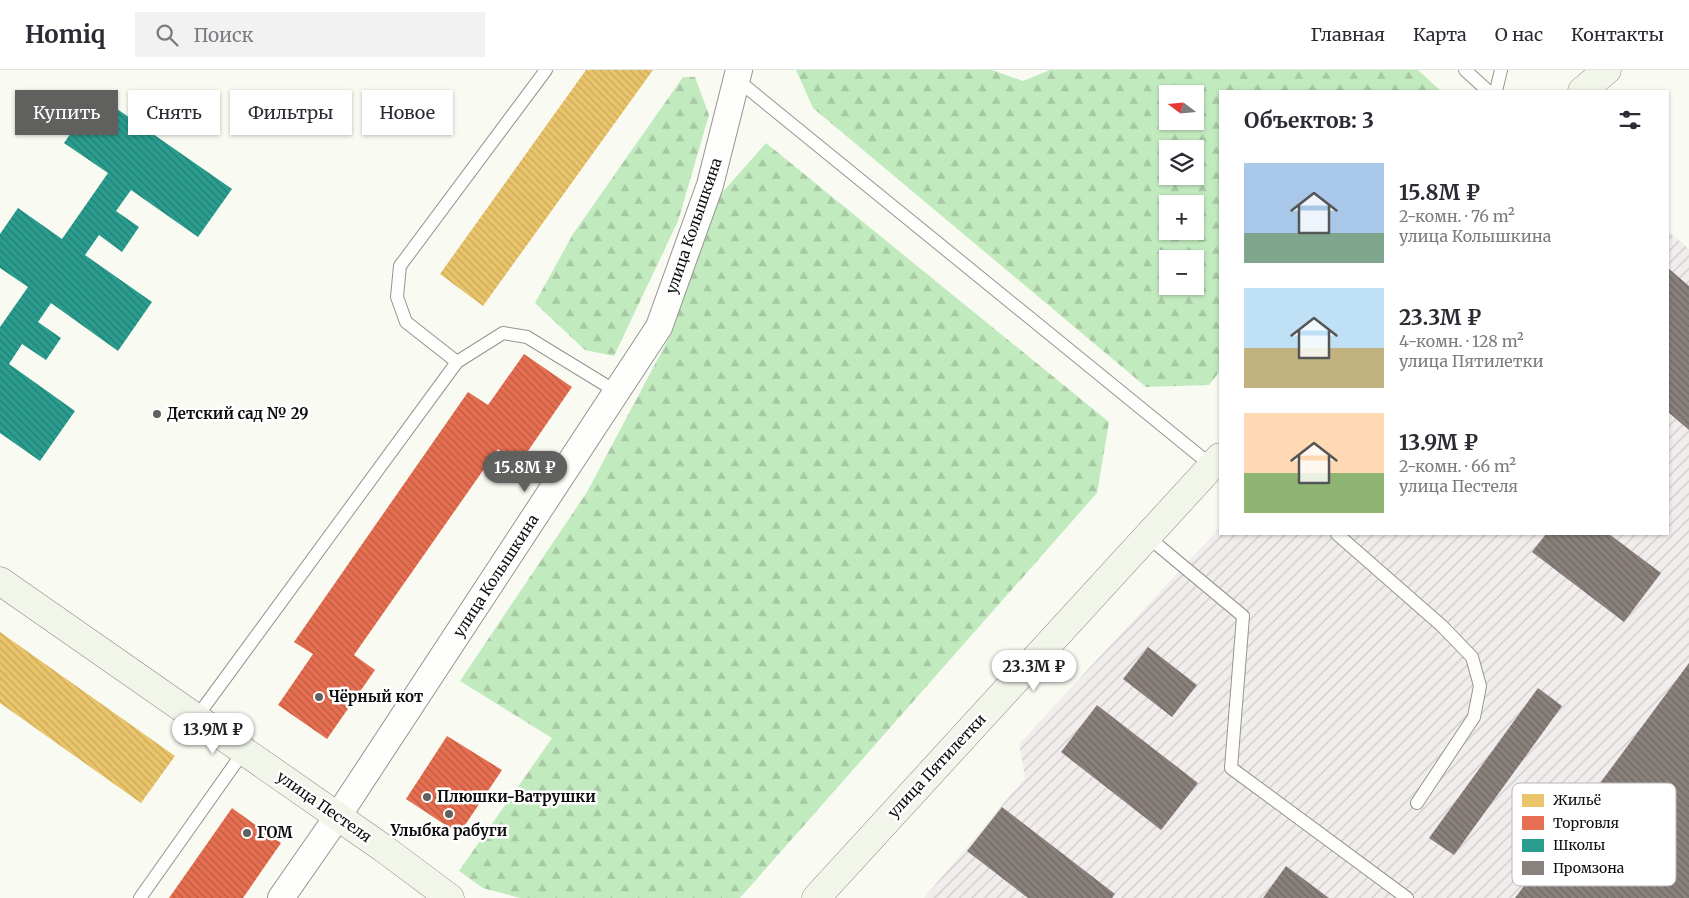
<!DOCTYPE html>
<html lang="ru">
<meta charset="utf-8">
<style>
body{margin:0;font-family:Merriweather,serif;background:#f2f2f3;color:#2b2b33;height:100vh;display:flex;flex-direction:column;font-size:19px;white-space:nowrap}
*{box-sizing:border-box;margin:0}
p{font-size:16px;color:#7c7c81}
.icon{flex:none;width:28px;height:28px;fill:none;stroke:currentColor;stroke-width:2;stroke-linecap:round;stroke-linejoin:round}
.map{position:relative;flex:1;overflow:hidden}
.details{position:absolute;left:1219px;top:20px;width:450px;height:445px;display:flex;flex-direction:column;background:#fff;border-radius:0px;box-shadow:0 1px 4px #0004}
.details>*{flex:none}
.guide{position:absolute;left:15px;top:20px;width:475px;height:45px;display:flex;gap:10px}
.needle{width:32px;rotate:286deg}
.fabs{position:absolute;left:1159px;top:15px;display:grid;gap:10px}
.fabs a{display:grid;place-items:center;width:45px;height:45px;border-radius:0px;background:#fff;box-shadow:0 1px 4px #0004;font-size:25px}
.price{position:absolute;translate:-50% -42px;padding:0 11px;border-radius:18px;background:#fff;color:#222;font-size:16px;line-height:32px;filter:drop-shadow(0 1px 2px #0008)}
.price::after{content:'';position:absolute;left:50%;top:30px;width:15px;height:11px;margin-left:-8px;background:inherit;clip-path:polygon(0 0,100% 0,50% 100%)}
.price.current{background:#60615e;color:#fff}
ul{padding:0;list-style:none}
li{display:flex;align-items:center;gap:15px;height:125px;padding:0 25px}
li span{display:grid;place-items:center;flex:none;width:140px;height:100px;border-radius:0px;color:#555}
li>.icon{margin-inline-start:auto}
span .icon{width:60px;height:60px;fill:#fffc;stroke-width:1}
li b{font-size:21px}
h2{display:flex;justify-content:space-between;align-items:center;height:60px;padding:0 25px;font-size:21px}
.tag{padding:0 18px;border-radius:0px;background:#fff;box-shadow:0 1px 4px #0004;font-size:18px;line-height:45px}
.tag.current{background:#60615e;color:#fff}
header{display:flex;align-items:center;gap:30px;box-sizing:border-box;height:70px;padding:0 25px;background:#fff;border-bottom:1px solid #e1e1e2}
header strong{font-size:24px}
nav{display:flex;gap:28px;margin-inline-start:auto;font-size:18px}
.search{width:350px;height:45px;background:#f2f2f3;display:flex;align-items:center;gap:12px;box-sizing:border-box;padding:0 18px;border-radius:0px;color:#7c7c81;font-size:19px}
.map>svg:first-child{display:block}
</style>
<header>
<strong>Homiq</strong>
<div class="search"><svg class="icon" aria-label="search" viewBox="0 0 24 24"><circle cx="10" cy="10" r="6"/><path d="M15 15l6 6"/></svg>Поиск</div>
<nav><a>Главная</a><a>Карта</a><a>О нас</a><a>Контакты</a></nav>
</header>
<div class="map">
<svg width="1689" height="828" viewBox="0 0 1689 828">
<defs>
<pattern id="industrial-furrows" width="10" height="10" patternUnits="userSpaceOnUse" patternTransform="scale(1.25)"><rect width="10" height="10" fill="#f2eded"/><path d="M-1 1l2-2M0 10L10 0M9 11l2-2" fill="none" stroke="#cecaca"/></pattern>
<pattern id="forest-firs" width="22" height="20" patternUnits="userSpaceOnUse" patternTransform="scale(1.25)"><rect width="22" height="20" fill="#c2eabf"/><path d="M5 1l3.5 6h-7zM16 11l3.5 6h-7z" fill="#a6c8a3"/></pattern>
<pattern id="homes-back-hatch" width="6" height="6" patternUnits="userSpaceOnUse" patternTransform="scale(1.25)"><rect width="6" height="6" fill="#e9c46a"/><path d="M-1 5l2 2M0 0l6 6M5-1l2 2" fill="none" stroke="#c7a75b"/></pattern>
<pattern id="shops-back-hatch" width="6" height="6" patternUnits="userSpaceOnUse" patternTransform="scale(1.25)"><rect width="6" height="6" fill="#e76f51"/><path d="M-1 5l2 2M0 0l6 6M5-1l2 2" fill="none" stroke="#ba5a42"/></pattern>
<pattern id="schools-back-hatch" width="6" height="6" patternUnits="userSpaceOnUse" patternTransform="scale(1.25)"><rect width="6" height="6" fill="#2a9d8f"/><path d="M-1 5l2 2M0 0l6 6M5-1l2 2" fill="none" stroke="#227e73"/></pattern>
<pattern id="industry-back-hatch" width="6" height="6" patternUnits="userSpaceOnUse" patternTransform="scale(1.25)"><rect width="6" height="6" fill="#8a817c"/><path d="M-1 5l2 2M0 0l6 6M5-1l2 2" fill="none" stroke="#6f6864"/></pattern>
</defs>
<rect width="100%" height="100%" fill="#f9fbf2"/>
<!-- industrial -->
<polygon fill="url(#industrial-furrows)" points="1668,161 1689,179 1689,828 924,828 1025,708 1019,674 1220,457 1220,464 1668,464"/>
<!-- forest -->
<g fill="url(#forest-firs)" fill-rule="evenodd">
<path d="M796,0H992L1023,11L1050,0H1418L1441,21H1220V301L1209,315L1146,317L813,38ZM1168,24H1195V51H1168ZM1168,79H1195V106H1168ZM1168,134H1195V161H1168ZM1168,189H1195V216H1168Z"/>
<polygon points="683,7 695,7 709,45 678,151 614,286 585,280 535,233 573,164"/>
<polygon points="766,73 1109,352 1097,423 740,828 520,828 483,818 459,801 552,668 460,611 587,422 670,266 720,125"/>
</g>
<!-- homes -->
<g fill="url(#homes-back-hatch)">
<polygon points="586,0 653,0 483,236 440,204"/>
<polygon points="0,562 175,686 141,733 0,633"/>
</g>
<!-- shops -->
<g fill="url(#shops-back-hatch)">
<polygon points="524,284 572,317 519,394 498,379 354,585 375,600 327,669 278,635 313,584 294,572 468,322 488,335"/>
<polygon points="447,666 502,700 459,764 406,729"/>
<polygon points="232,738 281,773 243,828 169,828"/>
</g>
<!-- schools -->
<polygon fill="url(#schools-back-hatch)" points="97,25 232,119 198,167 131,120 116,141 139,157 122,182 99,165 85,185 152,232 118,281 51,233 38,252 61,268 46,290 22,274 9,294 75,341 40,391 0,363 0,257 28,217 0,198 0,164 18,138 62,169 108,103 64,73"/>
<!-- industry -->
<g fill="url(#industry-back-hatch)">
<polygon points="1668,198 1689,216 1689,360 1668,342"/>
<polygon points="1546,464 1609,464 1661,503 1624,552 1532,482"/>
<polygon points="1148,577 1197,615 1172,647 1123,609"/>
<polygon points="1689,593 1689,828 1515,828"/>
<polygon points="1538,618 1562,636 1454,785 1429,768"/>
<polygon points="1097,635 1198,713 1161,760 1061,682"/>
<polygon points="1002,737 1115,824 1112,828 1028,828 967,781"/>
<polygon points="1286,796 1329,828 1263,828"/>
</g>
<g fill="none" stroke-linecap="round" stroke-linejoin="round">
<!-- lane casing -->
<g stroke="#949591" stroke-width="14">
<g id="lane">
<polyline points="1465,0 1488,21"/>
<polyline points="735,8 1212,396"/>
<polyline points="1496,21 1501,0"/>
<polyline points="457,292 406,252 397,227 400,196 546,0"/>
<polyline points="1337,464 1442,556 1472,587 1480,616 1474,647 1417,733"/>
<polyline points="1148,467 1243,546 1231,698 1407,828"/>
<polyline points="196,648 457,292 503,263 527,267 617,322"/>
<polyline points="140,828 244,681"/>
</g>
</g>
<!-- street casing -->
<g stroke="#949591" stroke-width="28">
<polyline id="street" points="281,828 338,746 659,257 710,115 739,0"/>
</g>
<!-- secondary casing -->
<g stroke="#8a8b87" stroke-width="29">
<g id="secondary">
<polyline points="1582,21 1607,0"/>
<polyline points="0,511 383,778 450,828"/>
<polyline points="816,828 1220,387"/>
</g>
</g>
<!-- lane -->
<use href="#lane" stroke="#fefefd" stroke-width="12"/>
<!-- street -->
<use href="#street" stroke="#fefefd" stroke-width="26"/>
<!-- secondary -->
<use href="#secondary" stroke="#f1f5ea" stroke-width="28"/>
</g>
<!-- markers -->
<g fill="#60615e" stroke="#fff" stroke-width="2">
<circle cx="157" cy="344" r="5"/>
<circle cx="319" cy="627" r="5"/>
<circle cx="427" cy="727" r="5"/>
<circle cx="449" cy="744" r="5"/>
<circle cx="247" cy="763" r="5"/>
</g>
<g text-anchor="middle" stroke-width="5" stroke-linejoin="round" paint-order="stroke">
<!-- street labels -->
<g font-size="15" fill="#0e0e0e" stroke="#fff">
<text transform="translate(694 156) rotate(-71)" y="5">улица Колышкина</text>
<text transform="translate(496 506) rotate(-57)" y="5">улица Колышкина</text>
<text transform="translate(937 696) rotate(-47)" y="5">улица Пятилетки</text>
<text transform="translate(324 737) rotate(35)" y="5">улица Пестеля</text>
</g>
<!-- poi labels -->
<g font-size="15" font-weight="bold" fill="#0e0e0e" stroke="#fff" text-anchor="start">
<text x="167" y="349">Детский сад № 29</text>
<text x="329" y="632">Чёрный кот</text>
<text x="437" y="732">Плюшки-Ватрушки</text>
<text x="449" y="766" text-anchor="middle">Улыбка рабуги</text>
<text x="257" y="768">ГОМ</text>
</g>
</g>
<!-- legend -->
<rect x="1512" y="713" width="164" height="103" rx="8" fill="#fff" stroke="#b7b7b7" stroke-width="1"/>
<rect x="1522" y="724" width="22" height="13" fill="#e9c46a"/>
<rect x="1522" y="746" width="22" height="14" fill="#e76f51"/>
<rect x="1522" y="769" width="22" height="13" fill="#2a9d8f"/>
<rect x="1522" y="791" width="22" height="14" fill="#8a817c"/>
<g font-size="14" fill="#0e0e0e">
<text x="1553" y="735">Жильё</text>
<text x="1553" y="758">Торговля</text>
<text x="1553" y="780">Школы</text>
<text x="1553" y="803">Промзона</text>
</g>
</svg>
<div class="fabs">
<a><svg class="needle" viewBox="-14 -14 28 28"><path d="M0-13l5 13h-10z" fill="#e53935"/><path d="M0 13l5-13h-10z" fill="#7c7c81"/></svg></a>
<a><svg class="icon" aria-label="layers" viewBox="0 0 24 24"><path d="M12 4l9 5-9 5-9-5zM3 14l9 5 9-5"/></svg></a>
<a>+</a>
<a>−</a>
</div>
<b class="price current" style="left:525px;top:423px">15.8M ₽</b>
<b class="price" style="left:1034px;top:622px">23.3M ₽</b>
<b class="price" style="left:213px;top:685px">13.9M ₽</b>
<div class="guide">
<a class="tag current">Купить</a>
<a class="tag">Снять</a>
<a class="tag">Фильтры</a>
<a class="tag">Новое</a>
</div>
<section class="details">
<h2>Объектов: 3<svg class="icon" aria-label="filters" viewBox="0 0 24 24"><path d="M4 7h16M4 17h16"/><circle cx="9" cy="7" r="2"/><circle cx="15" cy="17" r="2"/></svg></h2>
<ul>
<li><span style="background:linear-gradient(#a9c7e8 70%,#7fa58c 0)"><svg class="icon" aria-label="home" viewBox="0 0 24 24"><path d="M3 11l9-7 9 7M6 9v11h12V9"/></svg></span><div><b>15.8M ₽</b><p>2-комн. · 76 m²</p><p>улица Колышкина</p></div></li>
<li><span style="background:linear-gradient(#bfe0f5 60%,#c2b280 0)"><svg class="icon" aria-label="home" viewBox="0 0 24 24"><path d="M3 11l9-7 9 7M6 9v11h12V9"/></svg></span><div><b>23.3M ₽</b><p>4-комн. · 128 m²</p><p>улица Пятилетки</p></div></li>
<li><span style="background:linear-gradient(#ffd9b3 60%,#8fb573 0)"><svg class="icon" aria-label="home" viewBox="0 0 24 24"><path d="M3 11l9-7 9 7M6 9v11h12V9"/></svg></span><div><b>13.9M ₽</b><p>2-комн. · 66 m²</p><p>улица Пестеля</p></div></li>
</ul>
</section>
</div>
